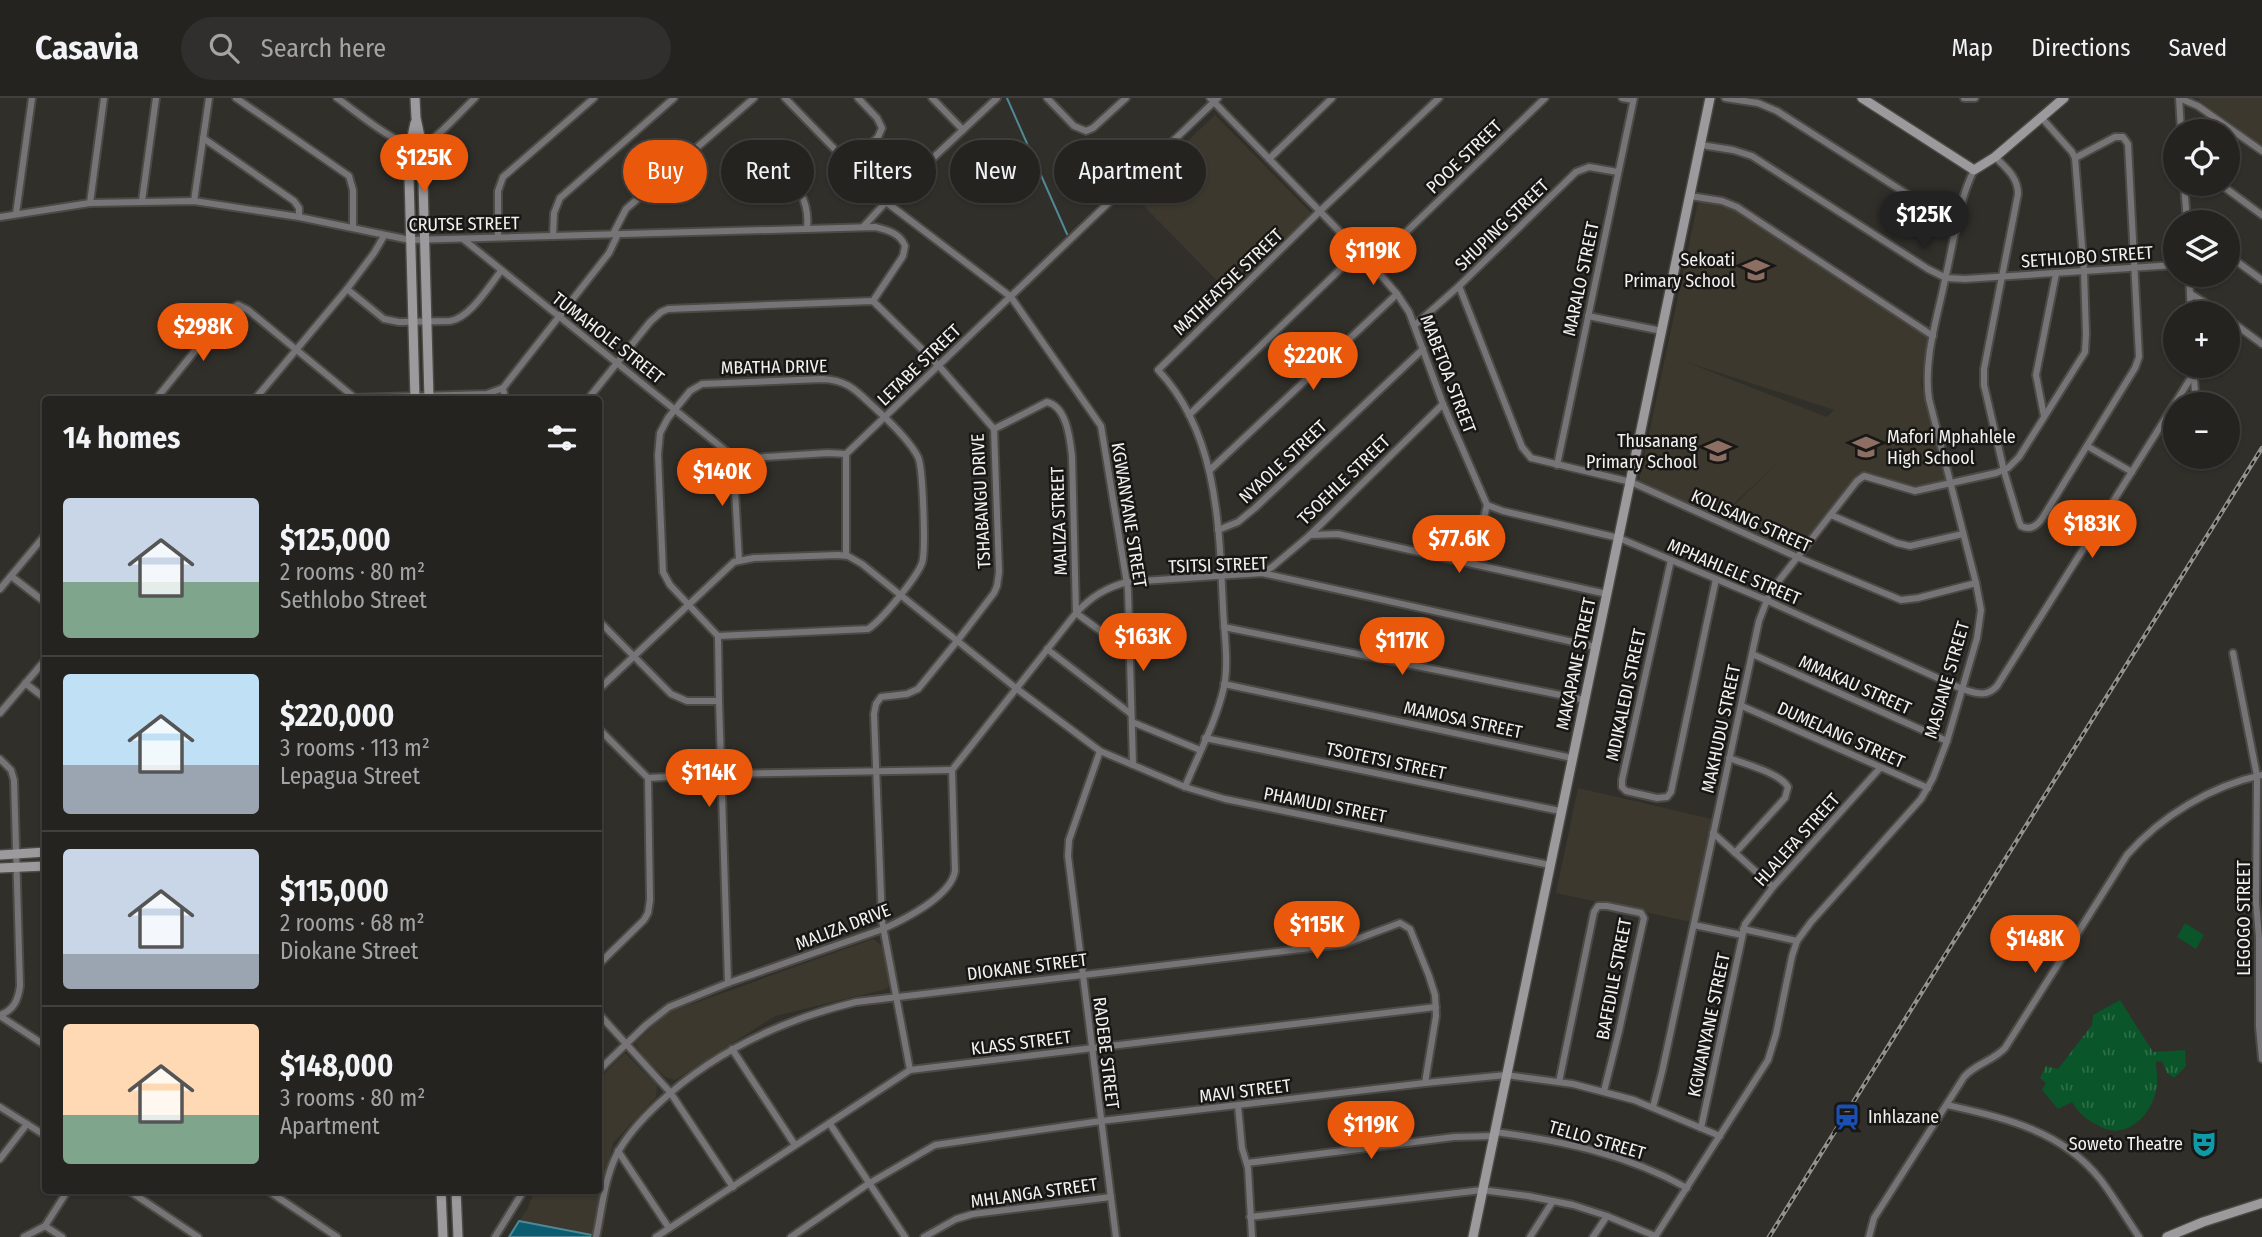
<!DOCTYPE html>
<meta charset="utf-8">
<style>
body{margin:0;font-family:"Fira Sans Condensed",sans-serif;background:#302f2d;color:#f1f3f6;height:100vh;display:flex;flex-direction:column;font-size:26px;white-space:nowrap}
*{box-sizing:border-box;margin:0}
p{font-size:23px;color:#a3a4a5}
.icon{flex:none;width:38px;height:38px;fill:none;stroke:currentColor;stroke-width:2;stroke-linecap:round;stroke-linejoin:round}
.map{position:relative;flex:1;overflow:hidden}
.sheet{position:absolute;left:42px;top:298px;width:560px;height:798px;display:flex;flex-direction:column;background:#242320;border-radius:7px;box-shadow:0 2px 5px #0004,0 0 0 2px #41403e}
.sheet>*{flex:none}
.top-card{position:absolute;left:623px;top:42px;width:665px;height:63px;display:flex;gap:14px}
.fabs{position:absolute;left:2163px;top:21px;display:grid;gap:14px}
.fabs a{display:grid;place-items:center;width:77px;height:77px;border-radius:50%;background:#242320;box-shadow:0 2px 5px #0004,0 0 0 2px #41403e;font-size:35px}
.price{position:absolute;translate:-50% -60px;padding:0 16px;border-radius:24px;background:#ea580c;color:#fff;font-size:23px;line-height:46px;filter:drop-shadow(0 2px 4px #0008)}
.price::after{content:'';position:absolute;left:50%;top:42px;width:21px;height:16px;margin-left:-10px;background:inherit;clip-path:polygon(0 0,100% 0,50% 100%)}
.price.on{background:#222;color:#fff}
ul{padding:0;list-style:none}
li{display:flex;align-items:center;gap:21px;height:175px;padding:0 21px}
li+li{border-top:2px solid #41403e}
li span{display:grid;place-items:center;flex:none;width:196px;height:140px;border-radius:7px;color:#555}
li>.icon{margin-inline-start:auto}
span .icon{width:84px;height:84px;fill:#fffc;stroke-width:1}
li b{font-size:30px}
h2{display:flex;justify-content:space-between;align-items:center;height:84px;padding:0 21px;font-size:30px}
.pill{padding:0 24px;border-radius:32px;background:#242320;box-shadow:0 2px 5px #0004,0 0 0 2px #41403e;font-size:24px;line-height:63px}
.pill.on{background:#ea580c;color:#fff}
header{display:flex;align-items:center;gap:42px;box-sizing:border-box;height:98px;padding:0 35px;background:#242320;border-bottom:2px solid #41403e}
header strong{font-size:33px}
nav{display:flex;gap:38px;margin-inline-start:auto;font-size:24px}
.search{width:490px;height:63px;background:#302f2d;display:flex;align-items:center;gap:18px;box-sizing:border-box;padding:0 24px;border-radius:38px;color:#a3a4a5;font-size:26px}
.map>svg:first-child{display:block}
</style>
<header>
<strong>Casavia</strong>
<div class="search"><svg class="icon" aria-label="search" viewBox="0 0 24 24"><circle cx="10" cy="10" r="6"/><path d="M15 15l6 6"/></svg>Search here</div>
<nav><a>Map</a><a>Directions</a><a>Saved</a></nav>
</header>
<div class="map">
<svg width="2262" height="1139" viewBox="0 0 2262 1139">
<defs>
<pattern id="grass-tufts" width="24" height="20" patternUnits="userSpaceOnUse" patternTransform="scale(1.75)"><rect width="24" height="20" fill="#0a5529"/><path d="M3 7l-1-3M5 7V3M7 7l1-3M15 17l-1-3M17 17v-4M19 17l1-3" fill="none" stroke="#2e6e48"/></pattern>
</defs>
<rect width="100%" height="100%" fill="#302f2a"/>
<!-- built -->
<g fill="#3c382d" fill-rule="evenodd">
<polygon points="2199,0 2262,0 2262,48 2199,2"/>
<polygon points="1215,17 1311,115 1230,196 1132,96"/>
<path d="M1698,104L1732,109L1928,237L1921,286L1945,383L1913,392L1868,380L1797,454L1722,419L1781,362L1716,422L1638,388ZM1686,264L1834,312L1827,319Z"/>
<polygon points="1578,690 1712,721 1691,824 1556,795"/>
<polygon points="873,841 881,847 891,883 887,891 775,918 675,982 665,979 644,959 635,945 667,915"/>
<polygon points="625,955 657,987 656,999 613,1045 592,1137 519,1123 527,1112 535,1092 598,1092 599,981"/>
</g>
<!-- grass -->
<path fill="url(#grass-tufts)" d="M2120,902L2153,954L2185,952L2186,968L2174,980L2167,975L2162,963L2156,964C2156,971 2158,979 2157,987C2154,1014 2129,1043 2101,1029C2087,1022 2080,1017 2072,1004L2058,1011L2042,992L2046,985L2040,980L2046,968L2058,971L2092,927L2093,917Z"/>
<!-- green -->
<polygon fill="#0a5529" points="2185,825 2204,837 2196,851 2177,839"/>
<!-- water -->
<polygon fill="#0b5c70" stroke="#508996" stroke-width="2" points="519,1123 592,1137 592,1139 509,1139"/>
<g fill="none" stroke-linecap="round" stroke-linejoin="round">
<!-- stream -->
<polyline stroke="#508996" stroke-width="2" points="1007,0 1067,136"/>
<!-- street casing -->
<g stroke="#4b4a45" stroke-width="10">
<g id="street">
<polyline points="236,0 349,78 353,92 353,130"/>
<path d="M337,0C353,11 403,54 422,48C434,44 464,10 475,0"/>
<polyline points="785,0 886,104 1011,199 1101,328 1128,492 1133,667"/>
<polyline points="932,0 963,32"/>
<polyline points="1047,0 1074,28 1086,33 1093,30 1126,0"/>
<polyline points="1210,0 1372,167 1397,196 1409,214 1443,306 1487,407 1473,466"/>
<polyline points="1622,0 1633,2"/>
<polyline points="1725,0 1758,5 1777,13 1957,128"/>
<polyline points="1964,0 1975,0"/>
<polyline points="2179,0 2198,8 2262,53"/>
<polyline points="2179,0 2181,33"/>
<polyline points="203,40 294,103 299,110 299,119"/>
<polyline points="1701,47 1733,52 1752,58 1928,171 1946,180 1965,181 2175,167"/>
<path d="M1995,59C2006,70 2018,79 2018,96L1984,271V287L2004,373L2019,423L2021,428C2031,433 2038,427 2043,419L2135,270L2139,259L2128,46L2123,39H2115L2075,60"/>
<polyline points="1269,61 1332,0"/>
<polyline points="850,67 878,39 882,30 877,20 858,0"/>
<path d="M745,82C754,74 762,63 776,68C796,84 810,102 807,130"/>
<polyline points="2184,86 2187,124"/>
<polyline points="2220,86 2262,117"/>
<polyline points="1690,98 1722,103 1737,109 1933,238"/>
<polyline points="142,103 156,0"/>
<polyline points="194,103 209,0"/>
<polyline points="90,105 104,0"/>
<polyline points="16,116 32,0"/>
<path d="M0,119L90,105L194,103L299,119L410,142L875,129C887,132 900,135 905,148L903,158L873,203"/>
<polyline points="863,129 886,104 997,0"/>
<polyline points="613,136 626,111 754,0"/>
<polyline points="553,138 554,115 560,100 674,0"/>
<polyline points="498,139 498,93 503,79 594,0"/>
<polyline points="463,141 736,361"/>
<polyline points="2228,157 2262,182"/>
<polyline points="1372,167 1545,0"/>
<polyline points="2189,177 2191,215"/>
<polyline points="1459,188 1522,349 1531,360 1631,384 1797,459 1901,502 1918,500 1976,485"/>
<path d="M347,191L384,221L399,224L450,223C470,220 489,188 501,173"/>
<polyline points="2191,196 2221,215"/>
<polyline points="1588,218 1662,233"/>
<polyline points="2228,221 2262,246"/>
<polyline points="1415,227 1459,188 1576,74 1589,69 1618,74"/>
<polyline points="2193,268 2196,306"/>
<polyline points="156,301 228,212 238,207 248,212 355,300 487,296 503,290"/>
<polyline points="255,301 347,191 374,155 384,138"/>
<polyline points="505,301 503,290 609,155 618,136"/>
<polyline points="588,301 650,224 661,214 668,211 873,203 939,268 994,331 999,474 997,488 994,495 958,542 918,591 907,596 881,599 876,606 874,616 882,823 910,972"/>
<polyline points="1189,317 1358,154"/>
<polyline points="2044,318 2036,277 2056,176"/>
<path d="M994,331L1047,304C1067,309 1070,341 1072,358L1076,515"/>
<polyline points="2087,348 2132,374"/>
<polyline points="846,356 1218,0"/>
<polyline points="736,361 828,355 846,356"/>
<polyline points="736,361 734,376 739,462"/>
<polyline points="1557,367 1634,0"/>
<polyline points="1210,372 1397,196"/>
<path d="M1487,407L1503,413L1619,440L1766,502L1962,591C1976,595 1986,600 1997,588L2194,275"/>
<polyline points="1831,417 1897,445 1910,448 1963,436"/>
<polyline points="1218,432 1238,424 1255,410 1423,251"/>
<polyline points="1310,437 1338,436 1607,496"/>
<polyline points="846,457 846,356"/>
<polyline points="1671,462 1622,682 1622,689 1626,693 1657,700 1667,699 1671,694 1716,481"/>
<polyline points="1262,475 1272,469 1310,437 1443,306"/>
<polyline points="11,478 46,505"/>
<polyline points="0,491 46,436"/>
<polyline points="1076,515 1128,553"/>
<polyline points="598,522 671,596 687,603 719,603"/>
<polyline points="1224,529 1585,602"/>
<path d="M718,538L868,531C881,523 917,479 922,465C926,454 923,369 918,359C910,343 889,323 876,311C857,294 849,282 822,281L702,286L690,293L668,320L660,335L658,357L663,474L670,487L718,538L719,603L728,885"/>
<polyline points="1047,551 1131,616"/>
<polyline points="2233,555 2257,678 2256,804 2259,840 2259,929 2262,961"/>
<polyline points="1752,556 1947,643"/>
<polyline points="25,585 46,601"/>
<polyline points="1224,586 1572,660"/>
<polyline points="598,592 734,464 754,460 838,457 848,458 862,466 1017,591 1100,653 1185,689 1225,701 1550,767"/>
<polyline points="1742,608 1928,690"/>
<polyline points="0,615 46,561"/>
<polyline points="1132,624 1200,652"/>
<polyline points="598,630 648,680 650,802 648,815 644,822 598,867"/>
<polyline points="1205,640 1560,713"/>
<polyline points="1100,653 1069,742 1068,758 1116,1139"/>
<path d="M1729,660C1745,666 1780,675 1788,689L1785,700L1735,755"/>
<path d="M0,661L11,672L14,682L20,888C18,902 14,912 0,917"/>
<polyline points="648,680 721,676 952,672"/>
<path d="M1185,689C1198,657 1216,624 1224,589C1229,564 1224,535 1223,509C1219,428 1218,335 1158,272L1319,114L1439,0"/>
<polyline points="1713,735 1773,789"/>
<polyline points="1694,827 1742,837"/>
<polyline points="1743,831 1797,843"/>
<polyline points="598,915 670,994 733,1089"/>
<polyline points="0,918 46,948"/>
<polyline points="732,951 795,1047"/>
<path d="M598,973L646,927L669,909L728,885L883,831C905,821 951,798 955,773L952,672L1076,515C1091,499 1105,490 1127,484L1262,475L1596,549"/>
<polyline points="1559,984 1594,814 1598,808 1607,808 1641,815 1644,820 1619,933 1604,993"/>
<path d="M1947,1007C2004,1020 2061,1032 2100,1081C2114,1099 2126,1120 2139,1139"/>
<polyline points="1238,1008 1242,1050 1248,1070 1252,1139"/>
<polyline points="0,1009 46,1038"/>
<polyline points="1653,1009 1662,974 1759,523 1770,494 1857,383 1864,378 1915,393 1996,375 2008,370 2019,359 2085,254 2086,236 2084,173 2075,60 2072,54 2041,19"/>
<polyline points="830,1026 905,1139"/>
<polyline points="1701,1030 1745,826 1773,789 1880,670"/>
<path d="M1495,1034C1562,1043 1627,1056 1687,1090"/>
<polyline points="618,1053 669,1130"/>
<polyline points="0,1061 27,1026"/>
<polyline points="1247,1065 1454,1039 1494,1038"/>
<polyline points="128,1092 198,1139"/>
<polyline points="267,1092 337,1139"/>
<polyline points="1250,1119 1482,1092 1528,1098 1573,1107 1607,1118 1655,1138"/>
<polyline points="45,1128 62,1139"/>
<polyline points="24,1139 45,1128 68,1092"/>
<polyline points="495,1139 524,1092"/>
<path d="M596,1139C602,1112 604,1081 617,1056C627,1037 642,1021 658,1006C713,954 782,922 856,904L1344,846L1400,825L1410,831L1429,878L1435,897L1436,918L1425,985"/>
<polyline points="656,1139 910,972 1436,909"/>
<polyline points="791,1139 868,1086 935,1047 1101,1023 1425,985 1506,977 1573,986 1634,1002 1720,1038"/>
<polyline points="924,1139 956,1121 973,1116 1111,1099"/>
<polyline points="1530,1139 1553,1103"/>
<polyline points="1593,1139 1607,1118"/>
<path d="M1655,1139L1768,962L1776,936L1792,858L1797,843L1811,824L1921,701L1933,680L1947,643L1977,540L1981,512L1976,485L1929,301C1923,260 1938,218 1946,177C1954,143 1958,104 1974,72"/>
<path d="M1869,1139L1874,1120L1964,979C1975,966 1993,963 2005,950L2127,757C2161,718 2211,688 2262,677"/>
</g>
</g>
<!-- secondary casing -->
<g stroke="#4b4a45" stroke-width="12">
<g id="secondary">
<polyline points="415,0 416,20 422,48 429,301"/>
<polyline points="1862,0 1974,72 1995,59 2064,0"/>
<polyline points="415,301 409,79 410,48 415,25"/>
<polyline points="0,757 46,754"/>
<polyline points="0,770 46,768"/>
<polyline points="441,1092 443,1139"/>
<polyline points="456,1092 458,1139"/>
<polyline points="1473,1139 1710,0"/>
<polyline points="2167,1139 2203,1124 2262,1105"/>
</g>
</g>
<!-- street -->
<use href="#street" stroke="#767476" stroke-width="6"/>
<!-- secondary -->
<use href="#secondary" stroke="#9d9a9e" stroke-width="9"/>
<!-- rail casing -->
<g stroke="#93928e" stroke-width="4.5">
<polyline id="rail" points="1769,1139 2262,350"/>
</g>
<!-- rail -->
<use href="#rail" stroke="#181715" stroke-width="2" stroke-dasharray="5" stroke-linecap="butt"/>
</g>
<!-- icons -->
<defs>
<g id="school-bare" transform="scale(2.1)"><path d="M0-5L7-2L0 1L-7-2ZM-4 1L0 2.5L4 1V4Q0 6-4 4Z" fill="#8d6e63" stroke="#181715" stroke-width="2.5" paint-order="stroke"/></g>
<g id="station-bare" transform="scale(2.1)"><path d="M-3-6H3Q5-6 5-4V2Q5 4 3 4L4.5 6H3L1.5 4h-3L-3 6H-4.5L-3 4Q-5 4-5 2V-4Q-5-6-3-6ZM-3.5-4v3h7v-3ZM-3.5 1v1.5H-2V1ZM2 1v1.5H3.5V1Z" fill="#1a4fb4" stroke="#181715" stroke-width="2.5" paint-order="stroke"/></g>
<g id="theatre-bare" transform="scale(2.1)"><path d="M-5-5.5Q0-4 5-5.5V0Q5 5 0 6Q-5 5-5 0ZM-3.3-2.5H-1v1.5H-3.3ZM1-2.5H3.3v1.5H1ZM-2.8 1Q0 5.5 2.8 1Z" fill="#0f9aa8" stroke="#181715" stroke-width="2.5" paint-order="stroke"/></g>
</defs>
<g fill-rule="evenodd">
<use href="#school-bare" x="1756" y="172"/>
<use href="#school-bare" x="1866" y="349"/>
<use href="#school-bare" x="1718" y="353"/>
<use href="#station-bare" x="1847" y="1019"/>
<use href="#theatre-bare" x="2204" y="1046"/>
</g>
<g text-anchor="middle" stroke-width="5" stroke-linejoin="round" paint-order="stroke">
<!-- street labels -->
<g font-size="18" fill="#f2f1ee" stroke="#181715">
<text transform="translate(1464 59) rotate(-44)" y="6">POOE STREET</text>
<text transform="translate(464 126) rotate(-1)" y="6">CRUTSE STREET</text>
<text transform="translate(1502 127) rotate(-44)" y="6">SHUPING STREET</text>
<text transform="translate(2087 159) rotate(-4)" y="6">SETHLOBO STREET</text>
<text transform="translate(1581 181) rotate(-78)" y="6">MARALO STREET</text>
<text transform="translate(1228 184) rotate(-44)" y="6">MATHEATSIE STREET</text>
<text transform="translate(608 240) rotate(38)" y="6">TUMAHOLE STREET</text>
<text transform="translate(919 267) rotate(-44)" y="6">LETABE STREET</text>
<text transform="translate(774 269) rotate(-1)" y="6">MBATHA DRIVE</text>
<text transform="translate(1448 276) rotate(69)" y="6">MABETOA STREET</text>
<text transform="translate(1283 364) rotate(-43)" y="6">NYAOLE STREET</text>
<text transform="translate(1344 382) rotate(-44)" y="6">TSOEHLE STREET</text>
<text transform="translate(981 403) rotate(-93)" y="6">TSHABANGU DRIVE</text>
<text transform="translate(1129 417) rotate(81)" y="6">KGWANYANE STREET</text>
<text transform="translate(1059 423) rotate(-92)" y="6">MALIZA STREET</text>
<text transform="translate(1751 423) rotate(24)" y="6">KOLISANG STREET</text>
<text transform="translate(1218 467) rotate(-2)" y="6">TSITSI STREET</text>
<text transform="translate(1734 474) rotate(23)" y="6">MPHAHLELE STREET</text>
<text transform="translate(1576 566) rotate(-78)" y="6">MAKAPANE STREET</text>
<text transform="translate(1947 582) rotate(-74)" y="6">MASIANE STREET</text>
<text transform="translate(1855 587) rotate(24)" y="6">MMAKAU STREET</text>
<text transform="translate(1626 597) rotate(-78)" y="6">MDIKALEDI STREET</text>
<text transform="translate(1463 622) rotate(12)" y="6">MAMOSA STREET</text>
<text transform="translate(1721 631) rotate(-78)" y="6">MAKHUDU STREET</text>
<text transform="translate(1841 637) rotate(24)" y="6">DUMELANG STREET</text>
<text transform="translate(1386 663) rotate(12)" y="6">TSOTETSI STREET</text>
<text transform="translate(1325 707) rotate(11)" y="6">PHAMUDI STREET</text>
<text transform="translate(1797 742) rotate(-48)" y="6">HLALEFA STREET</text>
<text transform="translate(2244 820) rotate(-90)" y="6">LEGOGO STREET</text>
<text transform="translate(843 829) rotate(-21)" y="6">MALIZA DRIVE</text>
<text transform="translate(1027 869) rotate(-7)" y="6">DIOKANE STREET</text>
<text transform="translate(1614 881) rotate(-79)" y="6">BAFEDILE STREET</text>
<text transform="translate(1709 927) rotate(-78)" y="6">KGWANYANE STREET</text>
<text transform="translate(1021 945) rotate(-7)" y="6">KLASS STREET</text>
<text transform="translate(1106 955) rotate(83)" y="6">RADEBE STREET</text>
<text transform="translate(1245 993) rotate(-7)" y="6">MAVI STREET</text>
<text transform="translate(1597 1042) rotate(16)" y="6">TELLO STREET</text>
<text transform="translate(1034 1095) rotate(-8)" y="6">MHLANGA STREET</text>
</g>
<!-- poi labels -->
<g font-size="18" fill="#f2f1ee" stroke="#181715" text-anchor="end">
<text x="1735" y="168">Sekoati<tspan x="1735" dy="21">Primary School</tspan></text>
<text x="1887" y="345" text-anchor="start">Mafori Mphahlele<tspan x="1887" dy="21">High School</tspan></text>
<text x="1697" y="349">Thusanang<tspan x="1697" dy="21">Primary School</tspan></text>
<text x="1868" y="1025" text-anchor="start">Inhlazane</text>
<text x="2183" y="1052">Soweto Theatre</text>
</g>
</g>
</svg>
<div class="fabs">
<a><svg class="icon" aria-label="locate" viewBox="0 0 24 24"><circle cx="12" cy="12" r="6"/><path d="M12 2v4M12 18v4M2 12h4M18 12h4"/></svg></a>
<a><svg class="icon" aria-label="layers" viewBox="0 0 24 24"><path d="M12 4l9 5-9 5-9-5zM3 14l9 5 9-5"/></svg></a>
<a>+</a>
<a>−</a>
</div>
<b class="price" style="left:424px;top:96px">$125K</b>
<b class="price on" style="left:1924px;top:153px">$125K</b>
<b class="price" style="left:1373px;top:189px">$119K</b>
<b class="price" style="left:203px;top:265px">$298K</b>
<b class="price" style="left:1313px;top:294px">$220K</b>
<b class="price" style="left:722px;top:410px">$140K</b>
<b class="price" style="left:2092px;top:462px">$183K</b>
<b class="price" style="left:1459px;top:477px">$77.6K</b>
<b class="price" style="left:1143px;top:575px">$163K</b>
<b class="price" style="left:1402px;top:579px">$117K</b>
<b class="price" style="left:709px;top:711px">$114K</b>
<b class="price" style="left:1317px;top:863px">$115K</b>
<b class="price" style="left:2035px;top:877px">$148K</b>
<b class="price" style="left:1371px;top:1063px">$119K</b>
<div class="top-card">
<a class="pill on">Buy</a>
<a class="pill">Rent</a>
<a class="pill">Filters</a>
<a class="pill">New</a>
<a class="pill">Apartment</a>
</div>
<section class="sheet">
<h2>14 homes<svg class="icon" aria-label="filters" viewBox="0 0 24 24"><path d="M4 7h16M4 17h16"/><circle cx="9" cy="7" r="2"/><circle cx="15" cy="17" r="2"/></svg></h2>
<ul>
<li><span style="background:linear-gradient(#c9d6e8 60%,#7fa58c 0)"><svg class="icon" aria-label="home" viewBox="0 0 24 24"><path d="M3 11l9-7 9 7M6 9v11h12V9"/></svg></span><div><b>$125,000</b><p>2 rooms · 80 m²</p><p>Sethlobo Street</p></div></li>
<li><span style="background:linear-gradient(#bfe0f5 65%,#9aa5b1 0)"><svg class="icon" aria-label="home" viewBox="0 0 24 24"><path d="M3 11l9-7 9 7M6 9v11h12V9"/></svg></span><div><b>$220,000</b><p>3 rooms · 113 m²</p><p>Lepagua Street</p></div></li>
<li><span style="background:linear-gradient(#c9d6e8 75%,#9aa5b1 0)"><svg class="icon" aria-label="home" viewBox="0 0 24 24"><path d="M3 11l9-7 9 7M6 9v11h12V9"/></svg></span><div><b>$115,000</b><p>2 rooms · 68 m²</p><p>Diokane Street</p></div></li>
<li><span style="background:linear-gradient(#ffd9b3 65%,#7fa58c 0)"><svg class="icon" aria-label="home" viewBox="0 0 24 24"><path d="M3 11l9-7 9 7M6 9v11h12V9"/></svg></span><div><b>$148,000</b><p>3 rooms · 80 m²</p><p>Apartment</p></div></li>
</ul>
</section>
</div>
